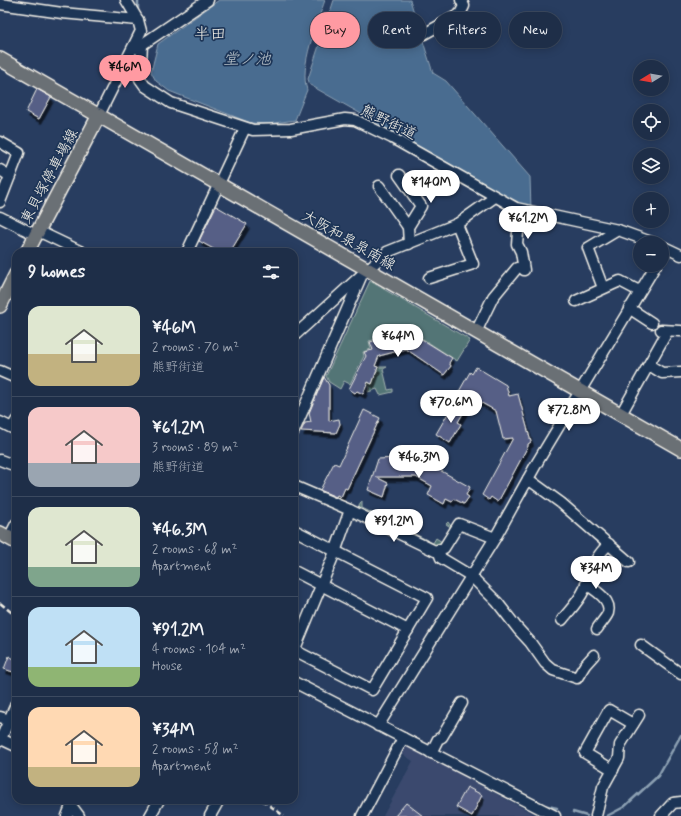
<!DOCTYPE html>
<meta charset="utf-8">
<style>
body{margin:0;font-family:Mynerve,"Klee One",sans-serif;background:#2b3a52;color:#f1f3f6;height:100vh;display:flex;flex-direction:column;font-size:15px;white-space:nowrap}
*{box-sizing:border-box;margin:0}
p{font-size:13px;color:#a1a8b4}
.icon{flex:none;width:22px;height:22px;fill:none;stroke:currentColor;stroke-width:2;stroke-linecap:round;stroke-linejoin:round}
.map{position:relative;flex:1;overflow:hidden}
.side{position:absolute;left:12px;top:248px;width:286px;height:556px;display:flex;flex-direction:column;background:#1e2e48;border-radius:12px;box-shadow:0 2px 10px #0003,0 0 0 1px #3c4a60}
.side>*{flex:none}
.top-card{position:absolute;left:310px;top:12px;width:311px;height:36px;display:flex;gap:8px}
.needle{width:26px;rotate:259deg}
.fabs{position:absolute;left:633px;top:60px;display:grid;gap:8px}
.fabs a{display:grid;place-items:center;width:36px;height:36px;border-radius:50%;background:#1e2e48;box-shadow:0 2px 10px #0003,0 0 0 1px #3c4a60;font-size:20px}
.price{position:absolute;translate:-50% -34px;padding:0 9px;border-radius:14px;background:#fff;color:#222;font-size:13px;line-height:26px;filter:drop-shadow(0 1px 2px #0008)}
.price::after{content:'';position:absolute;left:50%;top:24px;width:12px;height:9px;margin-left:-6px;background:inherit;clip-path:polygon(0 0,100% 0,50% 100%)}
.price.active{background:#ff9aa2;color:#111}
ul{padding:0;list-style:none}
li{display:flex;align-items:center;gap:12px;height:100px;padding:0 16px}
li+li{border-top:1px solid #3c4a60}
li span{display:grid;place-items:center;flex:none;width:112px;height:80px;border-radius:12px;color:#555}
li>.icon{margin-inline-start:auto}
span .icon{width:48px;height:48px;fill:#fffc;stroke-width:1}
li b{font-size:17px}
h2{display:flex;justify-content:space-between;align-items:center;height:48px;padding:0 16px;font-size:17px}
.chip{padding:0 14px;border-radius:18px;background:#1e2e48;box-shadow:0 2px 10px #0003,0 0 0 1px #3c4a60;font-size:14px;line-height:36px}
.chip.active{background:#ff9aa2;color:#111}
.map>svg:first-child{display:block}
</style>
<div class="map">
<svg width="681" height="816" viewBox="0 0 681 816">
<defs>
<filter id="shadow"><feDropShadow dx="2.5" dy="4.5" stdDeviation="0" flood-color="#0009"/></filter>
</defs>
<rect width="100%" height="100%" fill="#283d60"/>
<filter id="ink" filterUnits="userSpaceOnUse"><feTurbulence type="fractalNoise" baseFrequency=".025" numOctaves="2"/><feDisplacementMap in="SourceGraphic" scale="8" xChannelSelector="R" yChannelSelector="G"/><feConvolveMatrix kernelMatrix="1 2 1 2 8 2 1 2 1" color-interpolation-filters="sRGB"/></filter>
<g filter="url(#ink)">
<!-- built -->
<polygon fill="#3a4a6e" points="404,744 537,816 383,816 413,761 399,752"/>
<!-- green -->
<g fill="#537576" stroke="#a4b3af">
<polygon points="370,281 470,340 457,361 409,330 369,341 371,349 363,352 364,356 350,384 344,381 340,389 329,382 326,376"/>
<polygon points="378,367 387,367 383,369 388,390 393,389 393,392 380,395 377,389 368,392 369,382 372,383"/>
<polygon points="362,501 362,508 433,543 436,538 442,542 452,528 446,524 448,522 453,529 442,546 437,547 360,510 359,506"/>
</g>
<!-- water -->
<g fill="#496c90" stroke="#8da1b3">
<path d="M219,0H325C317,24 299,66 307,90L295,120L268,124L251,123L169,91L156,81L151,72L158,44Z"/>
<polygon points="334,0 410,0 433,73 446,81 530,177 531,210 310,85 308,79"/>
</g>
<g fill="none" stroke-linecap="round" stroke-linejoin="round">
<!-- stream -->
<g stroke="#8da1b3" stroke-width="2.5">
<polyline points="138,13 138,0"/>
<polyline points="543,805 557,808"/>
<polyline points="573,812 587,816"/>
<polyline points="607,816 624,807 658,776 681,735"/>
</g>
</g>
<!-- building -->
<g fill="#565f86" stroke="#f4f1e8" filter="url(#shadow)">
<polygon points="37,89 51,97 39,119 26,112"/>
<polygon points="216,206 247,224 230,252 219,252 199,241"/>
<polygon points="412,333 452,358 449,363 451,366 444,375 406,349 379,356 375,366 378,367 372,384 368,382 363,394 357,391 355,393 349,389 366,356 364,352 373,350 370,342 401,334 405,346"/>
<polygon points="476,367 506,385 509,396 518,394 531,442 528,444 528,446 498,502 491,497 489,500 482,495 513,438 503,439 496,411 462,392 457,395 470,372 472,374"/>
<polygon points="324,377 329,385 329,421 339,419 340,424 336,433 301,431 305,423 311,422 309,413"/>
<polygon points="454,403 465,410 458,422 461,424 450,443 436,434"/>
<polygon points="364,410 380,418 347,489 345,488 341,497 337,495 336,497 320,490 334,463 339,465"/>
<polygon points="416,457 470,487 466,495 469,497 464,504 454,499 452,502 446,499 444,504 428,495 432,486 416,477 376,477 388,483 384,497 368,490 378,459"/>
<polygon points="9,656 16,660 16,673 4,669"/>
<polygon points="467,787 482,795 472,816 456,807"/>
<polygon points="406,803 423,816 395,816"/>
</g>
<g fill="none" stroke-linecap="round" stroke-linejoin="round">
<!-- minor casing -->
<g stroke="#f4f1e8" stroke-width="13">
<g id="minor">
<polyline points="0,4 62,13 138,20"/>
<polyline points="424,34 460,14 464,6 461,0"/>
<polyline points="142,45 140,79 145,86 171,103 253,130 291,129 345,119 355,120 392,138 516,208 618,230 654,243"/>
<polyline points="137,48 208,0"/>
<polyline points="99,115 141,31 138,20 126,0"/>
<polyline points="0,142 19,153 0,202"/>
<polyline points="0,170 10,176"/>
<polyline points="399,175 421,206 408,227 409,244"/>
<polyline points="379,186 408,227"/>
<polyline points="520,210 517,244 521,252 524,270"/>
<polyline points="0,217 36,235"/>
<polyline points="38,231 82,252"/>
<polyline points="662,246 681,255"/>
<polyline points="187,252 245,128"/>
<polyline points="429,278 473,264 457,224"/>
<polyline points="603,288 588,248 618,230"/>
<polyline points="576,301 620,281 639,291"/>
<polyline points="629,308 652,323"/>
<polyline points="661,330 681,331"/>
<polyline points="476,332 493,297 517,268"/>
<polyline points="294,336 387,252 457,224 495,197"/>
<polyline points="649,365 662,373 681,372"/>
<polyline points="0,371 16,378"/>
<polyline points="621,414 667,332"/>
<polyline points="0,422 12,428 16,421"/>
<polyline points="294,431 361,277"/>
<polyline points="0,460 16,466"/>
<polyline points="528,479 561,503 629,562"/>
<polyline points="294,486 350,510 435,551 444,548 459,524 495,538"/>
<polyline points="294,530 427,598 372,690 294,650"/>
<polyline points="9,538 16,524"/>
<polyline points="438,550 441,558 471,576 497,602 518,629 530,642 545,663 553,670 577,678 585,665 594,655"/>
<polyline points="294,571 408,630"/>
<path d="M586,584C595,590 612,600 608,613C606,618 600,624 597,629"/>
<path d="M562,620C569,611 579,601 584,590C593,571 592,559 609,544"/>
<polyline points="641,645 681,674"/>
<polyline points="294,651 335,552 350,510"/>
<polyline points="294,682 555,816"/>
<polyline points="0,717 16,722"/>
<polyline points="378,726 495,538 538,461 656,265"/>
<polyline points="1,739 16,746"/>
<polyline points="0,741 16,704"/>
<polyline points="431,753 438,739 442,737 462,703"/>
<polyline points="613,770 585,753 609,710 633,724"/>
<polyline points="67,800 79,816"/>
<polyline points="67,816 71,806"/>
<polyline points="150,816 159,800"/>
<polyline points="210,816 219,800"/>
<polyline points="362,816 403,738"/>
<polyline points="596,816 603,787 619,758 620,745 639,715"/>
<polyline points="661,816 673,803 681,802"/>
</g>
</g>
<!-- major casing -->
<g stroke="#f4f1e8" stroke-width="16">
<g id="major">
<polyline points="0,59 681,449"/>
<polyline points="27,252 99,115"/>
<polyline points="0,306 16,274"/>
<polyline points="0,533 16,542"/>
</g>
</g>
<!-- minor -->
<use href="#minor" stroke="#1d3557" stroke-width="10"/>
<!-- major -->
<use href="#major" stroke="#6b6f75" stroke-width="13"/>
<!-- rail -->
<g stroke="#f4f1e8" stroke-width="2.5" stroke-dasharray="6 3" stroke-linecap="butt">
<polyline points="0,603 16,616"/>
<polyline points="262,800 284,816"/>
</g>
</g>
</g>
<g text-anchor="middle" stroke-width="3.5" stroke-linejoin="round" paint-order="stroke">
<!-- street labels -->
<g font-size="15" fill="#f4f1e8" stroke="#1d3557">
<text transform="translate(389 122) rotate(26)" y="5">熊野街道</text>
<text transform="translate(49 176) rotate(-62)" y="5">東貝塚停車場線</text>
<text transform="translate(349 240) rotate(30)" y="5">大阪和泉泉南線</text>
</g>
<!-- neighbourhood labels -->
<g font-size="16" fill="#f4f1e8" stroke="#1d3557">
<text x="210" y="39">半田</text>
</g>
<!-- water labels -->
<g font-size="16" font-style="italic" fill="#b8c2c9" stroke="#1d3557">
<text x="247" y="64">堂ノ池</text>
</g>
</g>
</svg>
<div class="fabs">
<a><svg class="needle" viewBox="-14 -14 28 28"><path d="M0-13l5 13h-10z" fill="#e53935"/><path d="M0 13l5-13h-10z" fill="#a1a8b4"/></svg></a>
<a><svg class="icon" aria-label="locate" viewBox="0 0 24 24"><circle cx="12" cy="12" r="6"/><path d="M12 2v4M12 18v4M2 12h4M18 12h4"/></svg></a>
<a><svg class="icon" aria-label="layers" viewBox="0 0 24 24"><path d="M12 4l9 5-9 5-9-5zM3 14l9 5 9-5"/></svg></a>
<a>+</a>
<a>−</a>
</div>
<b class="price active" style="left:125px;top:89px">¥46M</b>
<b class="price" style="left:431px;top:204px">¥140M</b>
<b class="price" style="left:528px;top:240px">¥61.2M</b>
<b class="price" style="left:398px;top:358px">¥64M</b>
<b class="price" style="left:451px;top:424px">¥70.6M</b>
<b class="price" style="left:569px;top:432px">¥72.8M</b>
<b class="price" style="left:419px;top:479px">¥46.3M</b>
<b class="price" style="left:394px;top:543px">¥91.2M</b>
<b class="price" style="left:596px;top:590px">¥34M</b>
<div class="top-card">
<a class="chip active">Buy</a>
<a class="chip">Rent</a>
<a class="chip">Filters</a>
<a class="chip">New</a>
</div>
<section class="side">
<h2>9 homes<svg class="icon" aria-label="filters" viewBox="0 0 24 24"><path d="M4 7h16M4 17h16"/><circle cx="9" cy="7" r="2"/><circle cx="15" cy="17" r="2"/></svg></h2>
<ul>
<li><span style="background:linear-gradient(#dfe7d0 60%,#c2b280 0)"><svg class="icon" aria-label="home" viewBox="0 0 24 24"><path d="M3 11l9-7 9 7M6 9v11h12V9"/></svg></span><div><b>¥46M</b><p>2 rooms · 70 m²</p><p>熊野街道</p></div></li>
<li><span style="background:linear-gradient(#f6c9c9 70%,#9aa5b1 0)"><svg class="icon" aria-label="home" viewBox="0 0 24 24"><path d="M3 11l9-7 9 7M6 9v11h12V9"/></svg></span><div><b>¥61.2M</b><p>3 rooms · 89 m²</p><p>熊野街道</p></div></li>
<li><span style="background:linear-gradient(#dfe7d0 75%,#7fa58c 0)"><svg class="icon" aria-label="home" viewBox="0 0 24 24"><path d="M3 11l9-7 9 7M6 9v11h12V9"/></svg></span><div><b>¥46.3M</b><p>2 rooms · 68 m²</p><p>Apartment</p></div></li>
<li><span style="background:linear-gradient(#bfe0f5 75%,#8fb573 0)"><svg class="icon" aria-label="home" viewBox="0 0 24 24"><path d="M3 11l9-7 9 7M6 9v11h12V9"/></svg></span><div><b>¥91.2M</b><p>4 rooms · 104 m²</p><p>House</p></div></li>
<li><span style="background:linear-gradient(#ffd9b3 75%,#c2b280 0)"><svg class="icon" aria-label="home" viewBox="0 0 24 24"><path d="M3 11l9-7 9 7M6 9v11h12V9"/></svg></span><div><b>¥34M</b><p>2 rooms · 58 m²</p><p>Apartment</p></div></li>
</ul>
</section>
</div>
